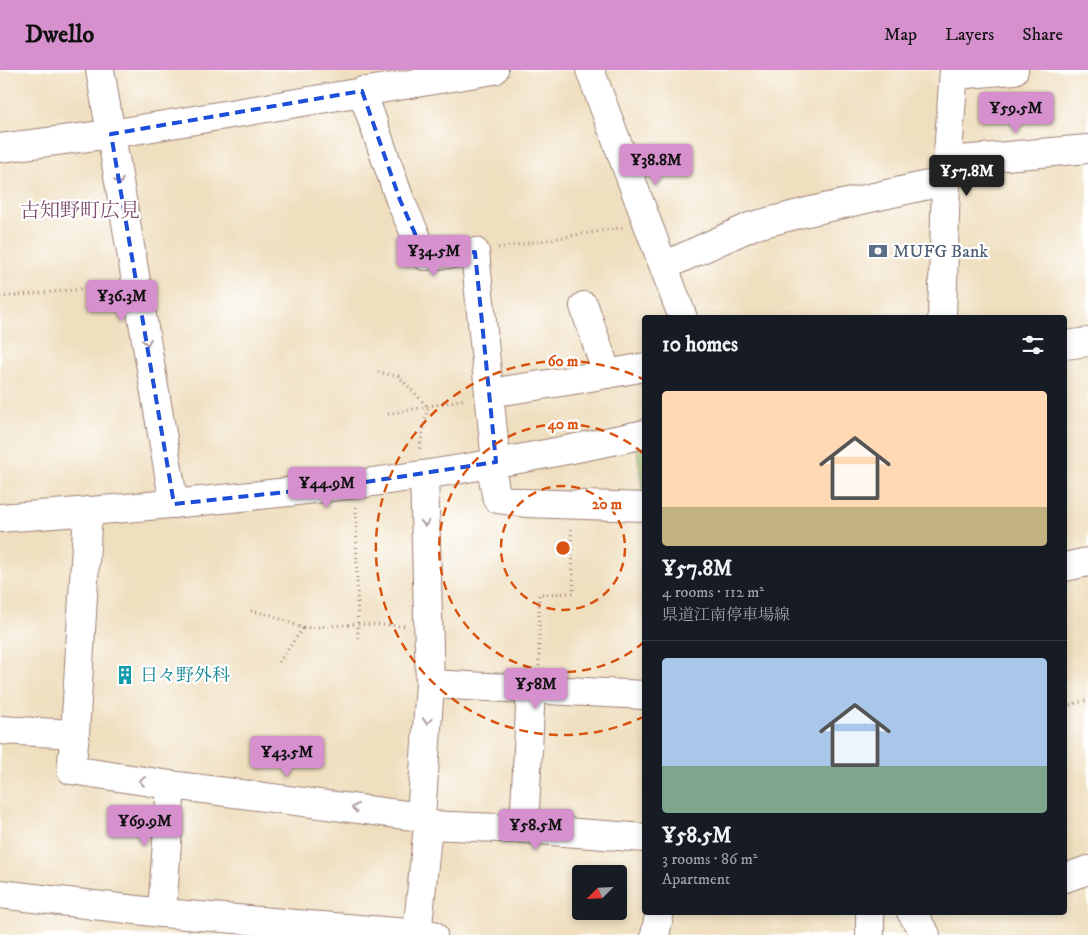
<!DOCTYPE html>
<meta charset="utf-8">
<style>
body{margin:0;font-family:"IM FELL DW Pica","Noto Serif JP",serif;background:#20242c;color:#f1f3f6;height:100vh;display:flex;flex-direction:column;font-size:19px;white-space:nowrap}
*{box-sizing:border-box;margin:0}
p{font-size:16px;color:#9ea1a6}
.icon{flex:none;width:28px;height:28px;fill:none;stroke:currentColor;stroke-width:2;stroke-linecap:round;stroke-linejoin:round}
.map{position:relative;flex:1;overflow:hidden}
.drawer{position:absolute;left:642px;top:245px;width:425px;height:600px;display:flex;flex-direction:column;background:#171b24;border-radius:5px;box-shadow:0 2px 8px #0003}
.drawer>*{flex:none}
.needle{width:32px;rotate:246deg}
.tools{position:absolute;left:572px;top:795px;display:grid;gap:10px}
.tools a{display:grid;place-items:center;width:55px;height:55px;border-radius:5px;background:#171b24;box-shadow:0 2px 8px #0003;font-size:25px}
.price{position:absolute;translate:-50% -42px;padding:0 11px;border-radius:5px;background:#d690ce;color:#111;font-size:16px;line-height:32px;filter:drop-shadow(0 1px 2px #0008)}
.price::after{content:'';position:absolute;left:50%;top:30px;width:15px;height:11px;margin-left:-8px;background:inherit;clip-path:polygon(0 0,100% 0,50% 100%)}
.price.selected{background:#222;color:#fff}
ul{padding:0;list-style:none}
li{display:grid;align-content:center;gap:10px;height:265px;padding:0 20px}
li+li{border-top:1px solid #363941}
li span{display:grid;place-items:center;height:155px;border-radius:5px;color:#555}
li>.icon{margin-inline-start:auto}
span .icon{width:90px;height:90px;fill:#fffc;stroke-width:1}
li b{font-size:21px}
h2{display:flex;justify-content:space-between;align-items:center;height:60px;padding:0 20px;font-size:21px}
header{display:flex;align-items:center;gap:30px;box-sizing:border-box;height:70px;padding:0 25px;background:#d690ce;color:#111}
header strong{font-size:24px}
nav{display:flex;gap:28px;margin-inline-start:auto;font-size:18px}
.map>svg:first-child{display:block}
</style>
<header>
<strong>Dwello</strong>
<nav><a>Map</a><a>Layers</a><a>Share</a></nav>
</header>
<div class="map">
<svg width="1088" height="865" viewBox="0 0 1088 865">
<rect width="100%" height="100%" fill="#fff"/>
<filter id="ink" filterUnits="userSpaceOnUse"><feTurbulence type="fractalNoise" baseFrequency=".02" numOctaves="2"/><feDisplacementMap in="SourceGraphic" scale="10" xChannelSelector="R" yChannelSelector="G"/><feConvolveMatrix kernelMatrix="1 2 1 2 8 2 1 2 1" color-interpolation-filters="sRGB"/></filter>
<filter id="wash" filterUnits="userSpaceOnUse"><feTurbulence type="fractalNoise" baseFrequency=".0096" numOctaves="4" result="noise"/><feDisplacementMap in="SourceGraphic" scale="20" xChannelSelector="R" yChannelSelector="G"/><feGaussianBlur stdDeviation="1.12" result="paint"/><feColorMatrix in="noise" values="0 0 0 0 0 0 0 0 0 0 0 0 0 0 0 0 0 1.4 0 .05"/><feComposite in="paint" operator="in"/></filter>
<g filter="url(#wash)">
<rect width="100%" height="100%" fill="#efdfbf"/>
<!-- green -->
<polygon fill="#a5c872" stroke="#78744e" points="645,376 645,433 644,433 637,378"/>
</g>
<g filter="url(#ink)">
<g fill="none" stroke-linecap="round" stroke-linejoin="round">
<!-- minor casing -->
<g stroke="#9c7f75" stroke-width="30">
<g id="minor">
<polyline points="100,0 174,434"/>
<polyline points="590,0 683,248"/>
<polyline points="955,5 1014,0"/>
<polyline points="362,21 400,130 425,186 475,182 496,392"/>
<polyline points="0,78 111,64 494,0"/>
<polyline points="947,91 1088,79"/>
<polyline points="664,196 752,156 807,142 946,111"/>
<polyline points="584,236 607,304"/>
<polyline points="489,323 568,311 645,297"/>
<polyline points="490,393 497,429 525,433 645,437"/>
<polyline points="88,441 75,664 71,700 171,715 421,747 430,614 424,405"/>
<path d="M0,448C111,440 221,430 332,417C437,405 542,386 645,364"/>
<polyline points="1065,497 1088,492"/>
<polyline points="430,614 645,625"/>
<polyline points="0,660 75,664"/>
<polyline points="428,755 524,759 645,768"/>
<polyline points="524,759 531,619"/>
<polyline points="1065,808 1088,800"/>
<polyline points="0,824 162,843 433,865"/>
<polyline points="911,842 926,865"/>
<polyline points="162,843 171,715"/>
<polyline points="417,865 428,755 421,747"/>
<polyline points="655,865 660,842"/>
<polyline points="870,865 870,842"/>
</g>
</g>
<!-- major casing -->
<g stroke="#9c7f75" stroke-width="30">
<g id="major">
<polyline points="942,248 946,111 954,0"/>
<polyline points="1065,275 1088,272"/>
</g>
</g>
<!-- path -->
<g stroke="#9c7f75" stroke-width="3" stroke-dasharray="1 4" stroke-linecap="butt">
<polyline points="498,178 625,157"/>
<polyline points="0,227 114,216"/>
<polyline points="378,302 398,306 428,337 419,381"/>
<polyline points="388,344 466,329"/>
<polyline points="356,437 358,572"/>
<polyline points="251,541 271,545 303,558 358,554 404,556"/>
<polyline points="279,592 303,558"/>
<polyline points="539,596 539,524 574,523 571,458"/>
<polyline points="1065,636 1088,630"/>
</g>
<!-- minor -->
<use href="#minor" stroke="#fff" stroke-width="28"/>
<!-- major -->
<use href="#major" stroke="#fff" stroke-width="28"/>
</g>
<!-- one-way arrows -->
<defs><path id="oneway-chevron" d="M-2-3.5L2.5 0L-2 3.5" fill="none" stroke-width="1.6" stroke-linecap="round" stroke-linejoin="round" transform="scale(1.25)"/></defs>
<g stroke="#ae9aa0">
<use href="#oneway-chevron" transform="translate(119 112) rotate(80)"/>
<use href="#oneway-chevron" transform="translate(147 272) rotate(81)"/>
<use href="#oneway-chevron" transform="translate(425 453) rotate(89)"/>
<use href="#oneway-chevron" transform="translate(427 651) rotate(94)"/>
<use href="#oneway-chevron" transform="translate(142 711) rotate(-171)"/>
<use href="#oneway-chevron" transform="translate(355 738) rotate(-173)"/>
</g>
</g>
<!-- marked area -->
<path fill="none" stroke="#1d4ed8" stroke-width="4" stroke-dasharray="10 6" stroke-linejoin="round" d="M362,21L400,130L425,186L475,182L496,392L333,417L174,434L111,64Z"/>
<!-- distance rings -->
<g fill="none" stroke="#d8530f" stroke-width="2.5" stroke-dasharray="9 6">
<circle cx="563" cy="478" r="62"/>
<path d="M644 572A124 124 0 1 1 644 384"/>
<path d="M645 646A187 187 0 1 1 645 310"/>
</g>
<!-- icons -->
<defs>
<g id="bank-bare" transform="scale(1.5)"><path d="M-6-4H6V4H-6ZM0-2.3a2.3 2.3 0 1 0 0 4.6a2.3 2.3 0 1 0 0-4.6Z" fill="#5c6f8a" stroke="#fff" stroke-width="2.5" paint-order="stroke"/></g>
<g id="building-bare" transform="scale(1.5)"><path d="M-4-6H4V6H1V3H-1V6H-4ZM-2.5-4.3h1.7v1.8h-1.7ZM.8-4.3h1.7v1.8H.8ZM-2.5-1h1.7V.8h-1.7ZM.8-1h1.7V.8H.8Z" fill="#0f9aa8" stroke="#fff" stroke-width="2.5" paint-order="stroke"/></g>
</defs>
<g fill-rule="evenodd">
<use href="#bank-bare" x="878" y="181"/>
<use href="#building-bare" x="125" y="605"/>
</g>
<g text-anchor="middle" stroke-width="4.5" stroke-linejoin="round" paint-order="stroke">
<!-- service labels -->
<g font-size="18" fill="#4e5e75" stroke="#fff" text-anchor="start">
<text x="893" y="187">MUFG Bank</text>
</g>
<!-- culture labels -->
<g font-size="18" fill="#0d838f" stroke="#fff" text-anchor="start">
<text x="140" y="611">日々野外科</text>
</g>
<!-- quarter labels -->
<g font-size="20" fill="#7d4d6c" stroke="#fff">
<text x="80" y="147">古知野町広見</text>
</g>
</g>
<circle cx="563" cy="478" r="8" fill="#d8530f" stroke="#fff" stroke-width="2.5"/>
<g font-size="15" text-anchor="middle" font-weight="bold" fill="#d8530f" stroke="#fff" stroke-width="4.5" stroke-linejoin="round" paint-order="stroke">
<text x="563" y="296">60 m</text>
<text x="563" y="359">40 m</text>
<text x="607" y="439">20 m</text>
</g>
</svg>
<div class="tools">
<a><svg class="needle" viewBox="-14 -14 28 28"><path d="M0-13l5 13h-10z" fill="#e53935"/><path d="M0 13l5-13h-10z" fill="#9ea1a6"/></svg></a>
</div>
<b class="price" style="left:1016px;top:64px">¥59.5M</b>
<b class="price" style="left:656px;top:116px">¥38.8M</b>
<b class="price selected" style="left:967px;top:127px">¥57.8M</b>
<b class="price" style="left:434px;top:207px">¥34.5M</b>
<b class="price" style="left:122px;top:252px">¥36.3M</b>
<b class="price" style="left:327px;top:439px">¥44.9M</b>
<b class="price" style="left:536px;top:640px">¥58M</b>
<b class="price" style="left:287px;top:708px">¥43.5M</b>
<b class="price" style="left:145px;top:777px">¥69.9M</b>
<b class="price" style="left:536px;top:781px">¥58.5M</b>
<section class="drawer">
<h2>10 homes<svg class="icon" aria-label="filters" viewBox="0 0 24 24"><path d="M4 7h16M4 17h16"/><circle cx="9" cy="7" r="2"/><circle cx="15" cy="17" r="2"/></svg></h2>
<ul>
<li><span style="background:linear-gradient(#ffd9b3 75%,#c2b280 0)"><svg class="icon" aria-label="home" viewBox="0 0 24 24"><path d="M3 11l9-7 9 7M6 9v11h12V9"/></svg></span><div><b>¥57.8M</b><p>4 rooms · 112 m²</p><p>県道江南停車場線</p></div></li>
<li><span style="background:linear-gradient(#a9c7e8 70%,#7fa58c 0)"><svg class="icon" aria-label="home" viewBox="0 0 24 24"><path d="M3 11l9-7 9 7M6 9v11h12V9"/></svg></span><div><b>¥58.5M</b><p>3 rooms · 86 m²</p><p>Apartment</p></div></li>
</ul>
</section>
</div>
